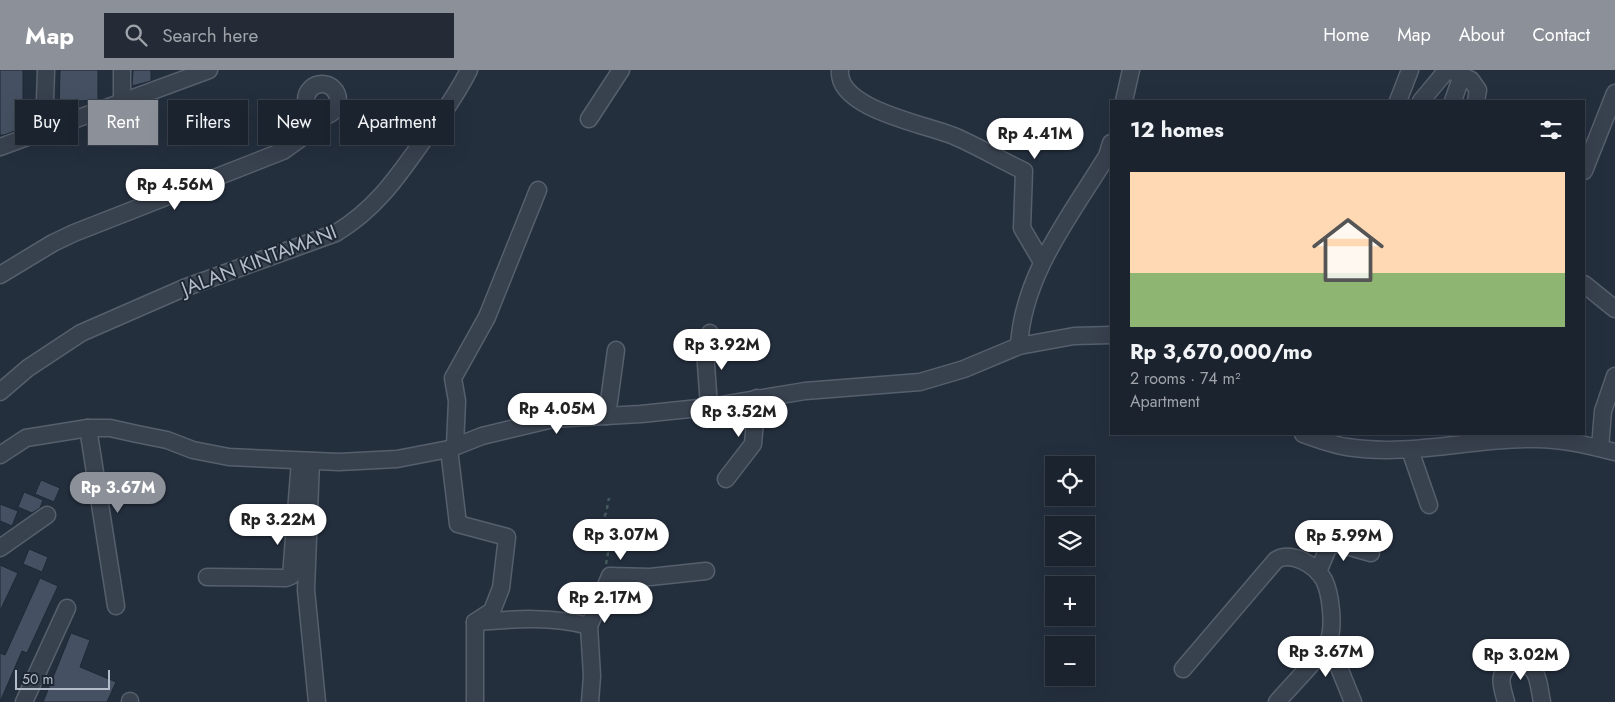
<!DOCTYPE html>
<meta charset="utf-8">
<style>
body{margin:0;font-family:Jost,sans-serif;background:#242b36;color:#f1f3f6;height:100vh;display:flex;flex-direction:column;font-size:19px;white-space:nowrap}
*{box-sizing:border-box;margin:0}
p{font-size:16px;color:#a0a4aa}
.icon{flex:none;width:28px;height:28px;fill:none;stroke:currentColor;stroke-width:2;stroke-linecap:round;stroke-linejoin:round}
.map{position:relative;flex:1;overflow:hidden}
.panel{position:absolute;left:1110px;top:30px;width:475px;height:335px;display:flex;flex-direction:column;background:#1b232e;border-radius:0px;box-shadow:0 5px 20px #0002,0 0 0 1px #39404a}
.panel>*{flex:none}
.banner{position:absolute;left:15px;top:30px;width:475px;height:45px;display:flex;gap:10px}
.tools{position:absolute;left:1045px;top:386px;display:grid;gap:10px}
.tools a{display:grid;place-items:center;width:50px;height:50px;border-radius:0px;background:#1b232e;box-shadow:0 5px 20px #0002,0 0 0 1px #39404a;font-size:25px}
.scale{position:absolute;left:15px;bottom:12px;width:95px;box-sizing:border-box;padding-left:5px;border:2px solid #b4bcc9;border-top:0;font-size:14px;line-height:18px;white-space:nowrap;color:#b4bcc9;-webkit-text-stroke:4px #1d2633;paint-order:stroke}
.price{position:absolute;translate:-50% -42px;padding:0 11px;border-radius:18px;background:#fff;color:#222;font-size:16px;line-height:32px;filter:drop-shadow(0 1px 2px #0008)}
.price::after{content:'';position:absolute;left:50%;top:30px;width:15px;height:11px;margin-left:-8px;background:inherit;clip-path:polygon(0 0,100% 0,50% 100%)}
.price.selected{background:#8c9099;color:#fff}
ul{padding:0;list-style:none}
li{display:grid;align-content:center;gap:10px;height:265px;padding:0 20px}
li span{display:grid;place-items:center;height:155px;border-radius:0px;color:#555}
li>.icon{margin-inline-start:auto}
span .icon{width:90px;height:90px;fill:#fffc;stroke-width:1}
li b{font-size:21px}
h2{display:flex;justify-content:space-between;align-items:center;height:60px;padding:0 20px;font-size:21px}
.pill{padding:0 18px;border-radius:0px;background:#1b232e;box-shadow:0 5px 20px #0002,0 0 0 1px #39404a;font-size:18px;line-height:45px}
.pill.selected{background:#8c9099;color:#fff}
header{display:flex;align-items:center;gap:30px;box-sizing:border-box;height:70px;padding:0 25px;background:#8c9099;color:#fff}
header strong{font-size:24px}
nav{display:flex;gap:28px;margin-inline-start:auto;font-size:18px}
.search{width:350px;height:45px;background:#242b36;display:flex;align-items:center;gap:12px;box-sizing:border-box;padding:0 18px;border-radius:0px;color:#a0a4aa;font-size:19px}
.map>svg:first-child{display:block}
</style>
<header>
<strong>Map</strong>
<div class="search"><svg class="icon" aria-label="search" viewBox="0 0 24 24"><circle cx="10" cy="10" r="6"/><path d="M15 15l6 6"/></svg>Search here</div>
<nav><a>Home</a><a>Map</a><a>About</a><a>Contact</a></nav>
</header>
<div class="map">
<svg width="1615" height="632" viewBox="0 0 1615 632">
<rect width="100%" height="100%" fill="#242f3e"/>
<!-- building -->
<g fill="#455162" stroke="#1f2835">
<polygon points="0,0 23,0 23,58 4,65 0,65"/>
<polygon points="60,0 98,0 98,30 78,31 78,38 59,43"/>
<polygon points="133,0 151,0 151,11 132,16"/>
<polygon points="41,410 60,418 54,432 35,424"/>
<polygon points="24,422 43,430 40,438 32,443 18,437"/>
<polygon points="0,434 18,441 12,456 0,451"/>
<polygon points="29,479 48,487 42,502 23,494"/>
<polygon points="0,495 18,503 0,541"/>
<polygon points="40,508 58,516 27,583 22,581 0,632 0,583 5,585"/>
<polygon points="71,563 90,570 80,597 116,612 107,632 43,632"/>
</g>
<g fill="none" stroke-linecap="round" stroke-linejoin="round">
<!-- minor casing -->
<g stroke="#565f6c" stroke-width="19">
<g id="minor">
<path d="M840,0C836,40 930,55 956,67C979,77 1001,90 1024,101L1022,158L1042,192"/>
<polyline points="1449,0 1471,10 1478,20 1476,31"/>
<circle cx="322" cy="30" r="16"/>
<polyline points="1124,31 1131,0"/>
<polyline points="1398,31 1410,0"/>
<polyline points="1421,31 1447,0"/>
<polyline points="1453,31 1462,5"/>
<polyline points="122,32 122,0"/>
<polyline points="589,49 621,0"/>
<polyline points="44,61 46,0"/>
<polyline points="0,77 209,0"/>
<polyline points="1584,101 1615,23"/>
<polyline points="0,205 53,173 74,163 283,81 308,63 319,46"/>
<polyline points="1584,214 1615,239"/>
<path d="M1019,276C1023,204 1071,145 1107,86L1111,73"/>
<path d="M0,322L28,298L81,263L184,218L336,163C377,138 398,106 425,68C441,46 457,24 469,0"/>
<polyline points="709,337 705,280 710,263"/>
<polyline points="607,346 616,280"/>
<polyline points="88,358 116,536"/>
<path d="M1303,364C1317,369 1332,375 1347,377C1410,387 1473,368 1536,369C1563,369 1590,376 1615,382"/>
<polyline points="455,375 457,331 453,308 487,247 538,120"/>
<polyline points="1600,378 1603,341 1615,306"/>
<polyline points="449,379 458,454 507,467 501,518 492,541 475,552"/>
<polyline points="1410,380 1429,435"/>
<polyline points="0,385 26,368 88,358 110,358 137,364 167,370 193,380 229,387 339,392 397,389 449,379 482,366 553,349 641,344 709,337 805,321 920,312 964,299 1019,276 1074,266 1111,265"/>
<polyline points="311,391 306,520 317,632"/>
<polyline points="726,409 753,374 757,328"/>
<polyline points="0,478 47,445"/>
<polyline points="1318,502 1328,478 1336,473 1371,483"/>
<polyline points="207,507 286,508 291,506 300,391"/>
<polyline points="475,552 475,632"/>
<path d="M477,552C514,549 552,546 589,556L592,606L590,632"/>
<polyline points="589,556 610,506 650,507 706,501"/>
<polyline points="1329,573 1353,632"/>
<path d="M1183,599L1276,490C1291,481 1315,494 1324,510C1331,524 1334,556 1329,570C1325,582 1287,620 1277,632"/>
<polyline points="24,632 67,538"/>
<polyline points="130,632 130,631"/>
<path d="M1506,632C1501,613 1497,607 1511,592C1540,594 1537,608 1542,632"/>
</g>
</g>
<!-- path -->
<polyline stroke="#44595c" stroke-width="2.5" stroke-dasharray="4 4" stroke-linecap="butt" points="606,494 608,483 594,470 606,443 609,428"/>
<!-- minor -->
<use href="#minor" stroke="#38414e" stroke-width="16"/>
</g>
<g text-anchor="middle" stroke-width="4" stroke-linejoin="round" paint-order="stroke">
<!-- street labels -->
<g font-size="20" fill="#b4bcc9" stroke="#1d2633">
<text transform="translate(259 190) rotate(-21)" y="7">JALAN KINTAMANI</text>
</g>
</g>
</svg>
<div class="tools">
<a><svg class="icon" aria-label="locate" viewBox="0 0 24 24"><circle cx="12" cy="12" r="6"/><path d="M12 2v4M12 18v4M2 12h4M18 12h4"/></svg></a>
<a><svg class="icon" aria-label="layers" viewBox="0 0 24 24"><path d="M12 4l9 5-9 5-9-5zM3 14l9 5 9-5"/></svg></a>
<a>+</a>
<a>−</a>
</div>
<div class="scale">50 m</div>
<b class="price" style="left:1035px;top:90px">Rp 4.41M</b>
<b class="price" style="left:175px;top:141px">Rp 4.56M</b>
<b class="price" style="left:722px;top:301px">Rp 3.92M</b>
<b class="price" style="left:557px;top:365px">Rp 4.05M</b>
<b class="price" style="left:739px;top:368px">Rp 3.52M</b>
<b class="price selected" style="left:118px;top:444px">Rp 3.67M</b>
<b class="price" style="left:278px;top:476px">Rp 3.22M</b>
<b class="price" style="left:621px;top:491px">Rp 3.07M</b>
<b class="price" style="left:1344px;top:492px">Rp 5.99M</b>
<b class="price" style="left:605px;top:554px">Rp 2.17M</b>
<b class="price" style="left:1326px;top:608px">Rp 3.67M</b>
<b class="price" style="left:1521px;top:611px">Rp 3.02M</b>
<div class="banner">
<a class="pill">Buy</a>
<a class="pill selected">Rent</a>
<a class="pill">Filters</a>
<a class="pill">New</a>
<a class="pill">Apartment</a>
</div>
<section class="panel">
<h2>12 homes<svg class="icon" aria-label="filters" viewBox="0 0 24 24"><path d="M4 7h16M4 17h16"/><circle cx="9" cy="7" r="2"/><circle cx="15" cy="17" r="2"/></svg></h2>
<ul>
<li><span style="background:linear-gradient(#ffd9b3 65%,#8fb573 0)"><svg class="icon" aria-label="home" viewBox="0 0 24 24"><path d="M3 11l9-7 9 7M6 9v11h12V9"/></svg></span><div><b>Rp 3,670,000/mo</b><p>2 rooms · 74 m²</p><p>Apartment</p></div></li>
</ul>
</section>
</div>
